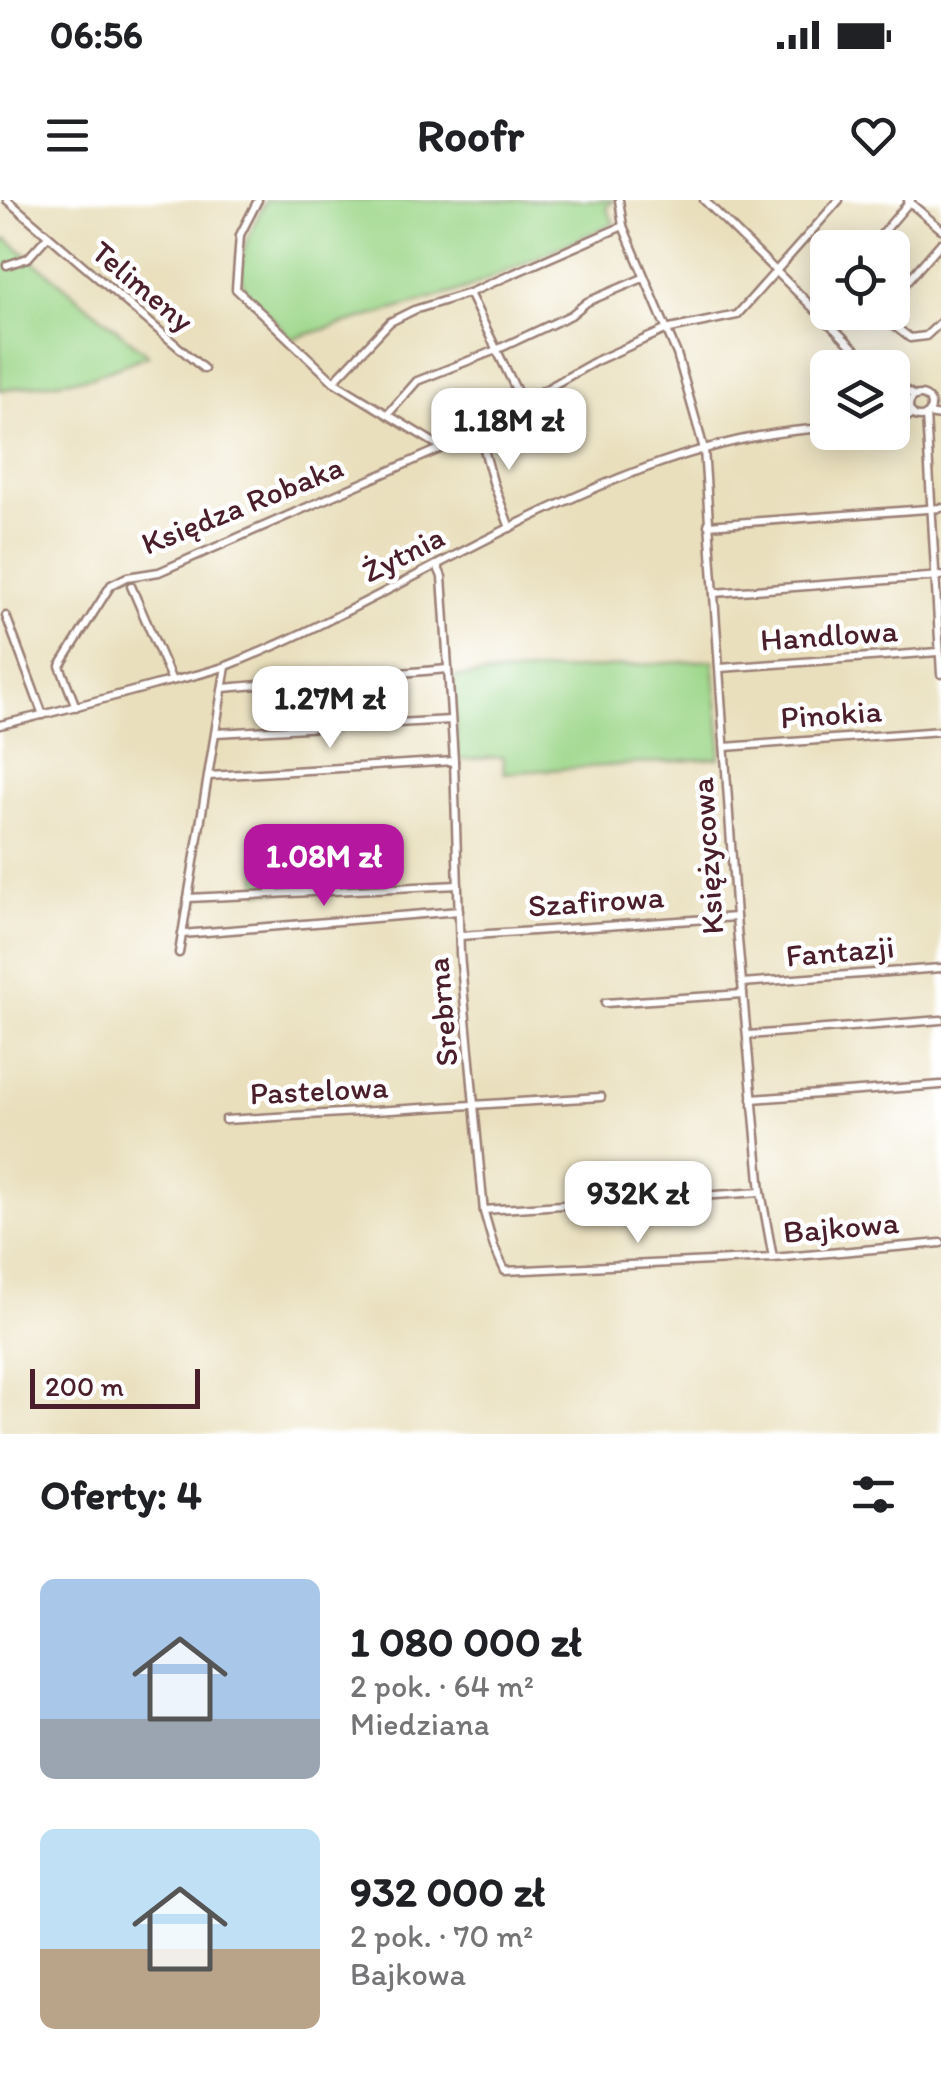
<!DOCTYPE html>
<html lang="pl">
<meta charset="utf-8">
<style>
body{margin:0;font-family:Itim,sans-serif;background:#f6f6f6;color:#202124;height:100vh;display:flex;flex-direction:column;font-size:38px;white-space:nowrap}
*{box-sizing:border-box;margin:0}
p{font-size:32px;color:#757577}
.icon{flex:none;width:55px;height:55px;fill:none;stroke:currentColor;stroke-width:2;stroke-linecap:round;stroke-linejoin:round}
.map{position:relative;height:1234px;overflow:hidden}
.sheet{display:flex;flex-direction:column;background:#fff;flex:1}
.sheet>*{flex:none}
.buttons{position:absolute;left:810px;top:30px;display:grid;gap:20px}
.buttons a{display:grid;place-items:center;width:100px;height:100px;border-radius:15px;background:#fff;box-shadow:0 5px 25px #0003;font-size:50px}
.scale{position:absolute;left:30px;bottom:25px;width:170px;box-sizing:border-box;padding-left:10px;border:5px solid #4a1f2b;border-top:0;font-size:28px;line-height:35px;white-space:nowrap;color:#4a1f2b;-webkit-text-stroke:8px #fff;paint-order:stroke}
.price{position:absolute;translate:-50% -85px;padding:0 22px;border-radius:20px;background:#fff;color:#222;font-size:32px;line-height:65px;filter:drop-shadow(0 2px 5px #0008)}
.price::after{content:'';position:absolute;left:50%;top:60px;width:30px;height:22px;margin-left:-15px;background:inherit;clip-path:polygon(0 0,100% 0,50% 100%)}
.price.on{background:#b5179e;color:#fff}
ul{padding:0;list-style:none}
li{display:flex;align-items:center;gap:30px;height:250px;padding:0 40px}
li span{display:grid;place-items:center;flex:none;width:280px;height:200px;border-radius:15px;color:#555}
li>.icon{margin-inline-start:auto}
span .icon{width:120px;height:120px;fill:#fffc;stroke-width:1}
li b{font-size:42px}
h2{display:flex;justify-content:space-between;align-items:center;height:120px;padding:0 40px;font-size:42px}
.status{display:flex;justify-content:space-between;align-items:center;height:70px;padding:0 50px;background:#fff;direction:ltr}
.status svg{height:28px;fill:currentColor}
header{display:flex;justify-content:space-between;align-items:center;height:130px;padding:0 40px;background:#fff;font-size:45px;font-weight:700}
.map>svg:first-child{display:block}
</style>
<div class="status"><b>06:56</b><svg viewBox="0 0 49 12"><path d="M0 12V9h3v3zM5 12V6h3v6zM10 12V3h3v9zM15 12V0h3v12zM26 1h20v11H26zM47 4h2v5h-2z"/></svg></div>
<header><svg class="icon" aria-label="menu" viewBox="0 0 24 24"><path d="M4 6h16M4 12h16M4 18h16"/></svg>Roofr<svg class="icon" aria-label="heart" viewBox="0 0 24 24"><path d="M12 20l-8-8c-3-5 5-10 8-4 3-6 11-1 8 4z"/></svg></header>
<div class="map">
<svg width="941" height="1234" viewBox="0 0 941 1234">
<rect width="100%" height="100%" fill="#fff"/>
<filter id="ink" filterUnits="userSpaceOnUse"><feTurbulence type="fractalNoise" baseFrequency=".01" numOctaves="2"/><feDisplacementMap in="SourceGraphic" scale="20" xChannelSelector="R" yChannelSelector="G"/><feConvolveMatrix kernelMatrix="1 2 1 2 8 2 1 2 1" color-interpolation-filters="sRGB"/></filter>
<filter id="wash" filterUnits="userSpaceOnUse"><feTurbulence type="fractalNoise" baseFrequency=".0048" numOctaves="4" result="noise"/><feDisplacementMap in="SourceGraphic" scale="40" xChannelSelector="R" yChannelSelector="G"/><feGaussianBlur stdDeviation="2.25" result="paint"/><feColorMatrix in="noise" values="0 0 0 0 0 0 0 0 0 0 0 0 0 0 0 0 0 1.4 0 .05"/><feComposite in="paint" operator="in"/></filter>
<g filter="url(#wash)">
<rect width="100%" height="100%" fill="#e9dfbc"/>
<!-- green -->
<g fill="#9dd78a" stroke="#747b5a" stroke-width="2.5">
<path d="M266,0H615L606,7L614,23L466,89L291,139C279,122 265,113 252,98C226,69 253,28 266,0Z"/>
<polygon points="7,39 148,155 92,177 0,190 0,42"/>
<polygon points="713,460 721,542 719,558 504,573 503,557 458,560 453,477"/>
<polygon points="305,650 308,690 258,693 255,653"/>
</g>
</g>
<g filter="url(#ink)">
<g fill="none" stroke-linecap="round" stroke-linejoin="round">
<!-- minor casing -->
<g stroke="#9a7f74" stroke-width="11">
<g id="minor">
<polyline points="7,0 204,169"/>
<polyline points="258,0 240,35 236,89 334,182 441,247"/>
<polyline points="619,0 623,26 677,154 704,249 736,717 761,992 773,1058"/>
<polyline points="704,0 874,168"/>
<polyline points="908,1 941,29"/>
<polyline points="870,48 911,0"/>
<polyline points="7,65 28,58 47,37"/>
<polyline points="469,93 522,202"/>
<polyline points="897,93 941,43"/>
<polyline points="815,110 828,97"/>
<polyline points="876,112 910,138 926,136 941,122"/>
<polyline points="334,181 390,122 414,110 469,93 623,26"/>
<polyline points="892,182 915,196"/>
<polyline points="892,187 909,204"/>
<circle cx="920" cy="206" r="11"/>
<polyline points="388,214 417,181 496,150 571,115 587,102 643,78"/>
<polyline points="928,214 941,216"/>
<polyline points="926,215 941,474"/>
<polyline points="892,219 908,207"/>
<polyline points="892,224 913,214"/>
<polyline points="478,227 493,282 510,328"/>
<polyline points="708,325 941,308"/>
<polyline points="437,365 442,377 444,406 454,561 460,754 484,1012 494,1047 505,1071 773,1058 941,1043"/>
<polyline points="131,386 172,481"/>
<polyline points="714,393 941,376"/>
<polyline points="6,416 43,515"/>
<polyline points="720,468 938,452"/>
<polyline points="223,488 448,469"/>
<polyline points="76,507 60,466 111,385 127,377 159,372 442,248 596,161 665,130 737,115 839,0"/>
<path d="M0,525C52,513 104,499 155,485C179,479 205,474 229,465C419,390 620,237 828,228"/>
<polyline points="216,533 451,520"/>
<polyline points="725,547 941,531"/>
<polyline points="209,576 454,561"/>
<polyline points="188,698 458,685"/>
<polyline points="182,734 459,711"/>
<polyline points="460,736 736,717"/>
<polyline points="179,753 226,466"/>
<polyline points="742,783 941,768"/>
<polyline points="605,803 743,794"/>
<polyline points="748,835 941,820"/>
<polyline points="752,899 941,885"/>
<polyline points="225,920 601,897"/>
<polyline points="484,1010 761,992"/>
</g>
</g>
<!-- minor -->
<use href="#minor" stroke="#fff" stroke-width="6"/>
</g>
</g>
<g text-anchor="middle" stroke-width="9" stroke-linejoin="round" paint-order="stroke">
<!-- street labels -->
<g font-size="32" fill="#4a1f2b" stroke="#fff">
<text transform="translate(143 86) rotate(40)" y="11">Telimeny</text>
<text transform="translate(242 305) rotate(-22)" y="11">Księdza Robaka</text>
<text transform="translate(403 354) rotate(-27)" y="11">Żytnia</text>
<text transform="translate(829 435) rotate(-4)" y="11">Handlowa</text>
<text transform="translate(831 514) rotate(-4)" y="11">Pinokia</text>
<text transform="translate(707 656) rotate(-94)" y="11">Księżycowa</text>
<text transform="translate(596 701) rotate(-4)" y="11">Szafirowa</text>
<text transform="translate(840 751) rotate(-5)" y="11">Fantazji</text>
<text transform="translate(442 812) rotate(-95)" y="11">Srebrna</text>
<text transform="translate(319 890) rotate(-3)" y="11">Pastelowa</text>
<text transform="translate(841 1027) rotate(-5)" y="11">Bajkowa</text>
</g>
</g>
</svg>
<div class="buttons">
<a><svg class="icon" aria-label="locate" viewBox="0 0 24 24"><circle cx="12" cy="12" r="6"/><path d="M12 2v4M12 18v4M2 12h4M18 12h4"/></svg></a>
<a><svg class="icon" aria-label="layers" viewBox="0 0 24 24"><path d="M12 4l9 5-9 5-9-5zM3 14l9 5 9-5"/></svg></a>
</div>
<div class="scale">200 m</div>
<b class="price" style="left:509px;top:273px">1.18M zł</b>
<b class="price" style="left:330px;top:551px">1.27M zł</b>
<b class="price on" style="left:324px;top:709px">1.08M zł</b>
<b class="price" style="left:638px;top:1046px">932K zł</b>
</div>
<section class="sheet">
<h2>Oferty: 4<svg class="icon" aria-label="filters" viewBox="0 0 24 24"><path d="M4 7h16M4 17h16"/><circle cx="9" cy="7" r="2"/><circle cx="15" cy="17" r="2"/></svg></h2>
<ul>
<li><span style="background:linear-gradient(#a9c7e8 70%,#9aa5b1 0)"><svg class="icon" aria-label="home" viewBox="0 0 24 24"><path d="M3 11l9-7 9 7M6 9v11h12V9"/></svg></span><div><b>1 080 000 zł</b><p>2 pok. · 64 m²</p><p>Miedziana</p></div></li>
<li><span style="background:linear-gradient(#bfe0f5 60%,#b9a48a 0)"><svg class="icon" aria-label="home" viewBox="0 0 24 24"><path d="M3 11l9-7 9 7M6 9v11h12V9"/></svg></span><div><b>932 000 zł</b><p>2 pok. · 70 m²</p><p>Bajkowa</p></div></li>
</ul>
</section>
